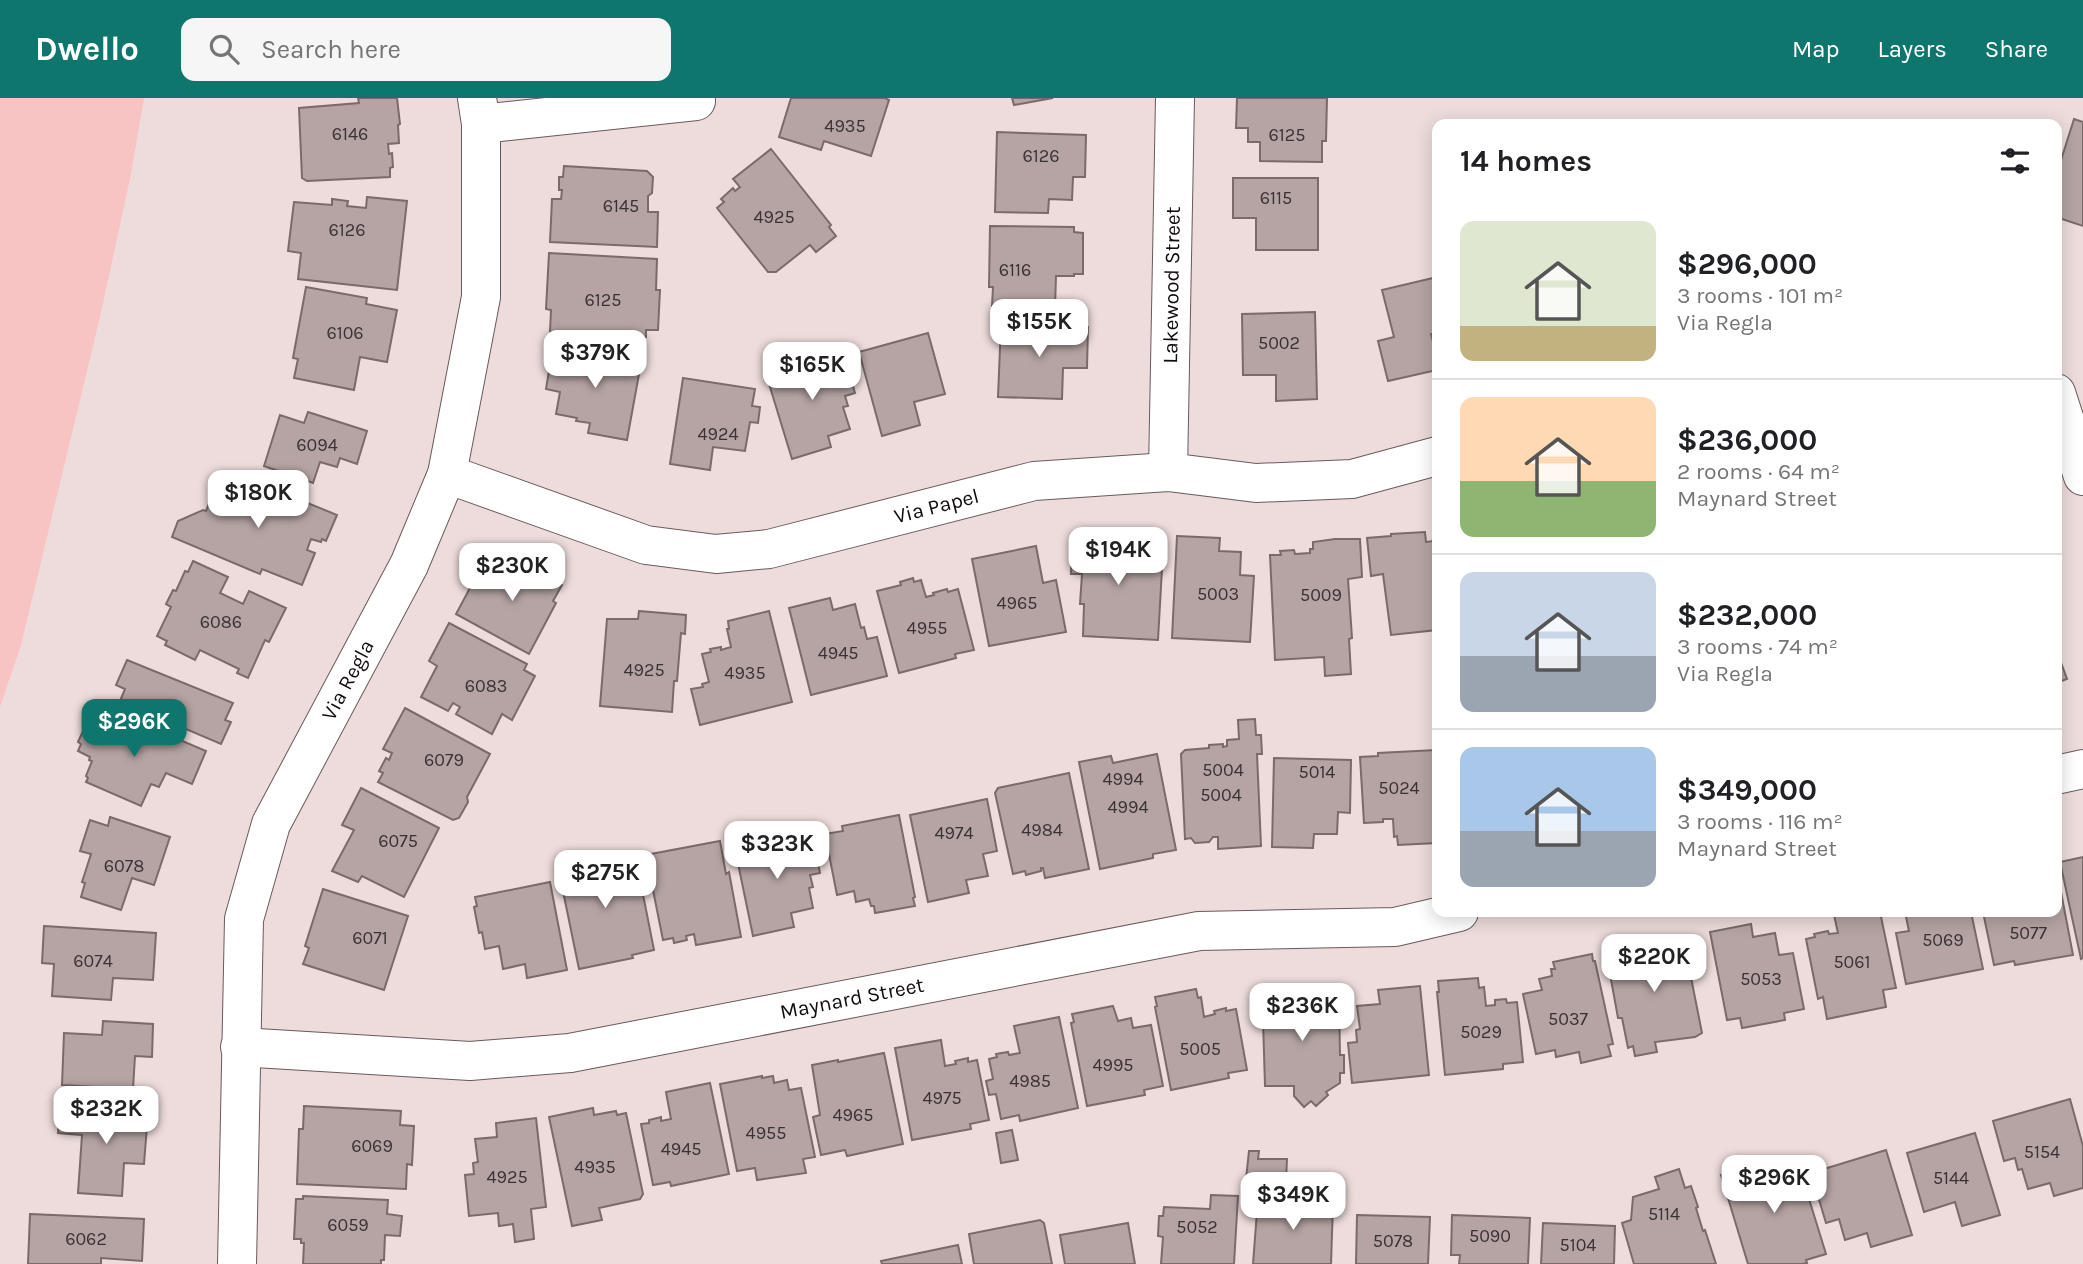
<!DOCTYPE html>
<meta charset="utf-8">
<style>
body{margin:0;font-family:Karla,sans-serif;background:#f6f6f6;color:#202124;height:100vh;display:flex;flex-direction:column;font-size:26px;white-space:nowrap}
*{box-sizing:border-box;margin:0}
p{font-size:23px;color:#757577}
.icon{flex:none;width:38px;height:38px;fill:none;stroke:currentColor;stroke-width:2;stroke-linecap:round;stroke-linejoin:round}
.map{position:relative;flex:1;overflow:hidden}
.sheet{position:absolute;left:1432px;top:21px;width:630px;height:798px;display:flex;flex-direction:column;background:#fff;border-radius:14px;box-shadow:0 4px 18px #0003}
.sheet>*{flex:none}
.price{position:absolute;translate:-50% -60px;padding:0 16px;border-radius:14px;background:#fff;color:#222;font-size:23px;line-height:46px;filter:drop-shadow(0 2px 4px #0008)}
.price::after{content:'';position:absolute;left:50%;top:42px;width:21px;height:16px;margin-left:-10px;background:inherit;clip-path:polygon(0 0,100% 0,50% 100%)}
.price.on{background:#0f766e;color:#fff}
ul{padding:0;list-style:none}
li{display:flex;align-items:center;gap:21px;height:175px;padding:0 28px}
li+li{border-top:2px solid #e0e0e0}
li span{display:grid;place-items:center;flex:none;width:196px;height:140px;border-radius:14px;color:#555}
li>.icon{margin-inline-start:auto}
span .icon{width:84px;height:84px;fill:#fffc;stroke-width:1}
li b{font-size:30px}
h2{display:flex;justify-content:space-between;align-items:center;height:84px;padding:0 28px;font-size:30px}
header{display:flex;align-items:center;gap:42px;box-sizing:border-box;height:98px;padding:0 35px;background:#0f766e;color:#fff}
header strong{font-size:33px}
nav{display:flex;gap:38px;margin-inline-start:auto;font-size:24px}
.search{width:490px;height:63px;background:#f6f6f6;display:flex;align-items:center;gap:18px;box-sizing:border-box;padding:0 24px;border-radius:14px;color:#757577;font-size:26px}
.map>svg:first-child{display:block}
</style>
<header>
<strong>Dwello</strong>
<div class="search"><svg class="icon" aria-label="search" viewBox="0 0 24 24"><circle cx="10" cy="10" r="6"/><path d="M15 15l6 6"/></svg>Search here</div>
<nav><a>Map</a><a>Layers</a><a>Share</a></nav>
</header>
<div class="map">
<svg width="2083" height="1166" viewBox="0 0 2083 1166">
<rect width="100%" height="100%" fill="#eedcdc"/>
<!-- green -->
<polygon fill="#f8c4c3" points="0,0 144,0 131,76 100,219 21,547 0,609"/>
<!-- building -->
<g fill="#b6a4a4" stroke="#7a6a6a" stroke-width="2">
<polygon points="358,0 397,0 400,26 398,27 399,45 388,46 389,56 392,55 393,69 390,70 390,79 307,83 302,80 299,10 359,5"/>
<polygon points="791,0 885,0 889,2 871,58 824,43 821,52 779,39"/>
<polygon points="1012,0 1053,0 1014,7"/>
<polygon points="1237,0 1327,0 1326,43 1322,43 1322,64 1260,63 1260,44 1248,44 1248,30 1236,30"/>
<polygon points="2074,21 2083,24 2083,128 2056,119 2056,78"/>
<polygon points="997,34 1086,37 1085,79 1073,79 1072,102 1049,101 1048,115 995,114"/>
<polygon points="771,51 831,127 829,129 836,138 816,154 810,147 776,174 768,174 717,110 724,104 721,101 733,90 735,93 740,89 733,81"/>
<polygon points="564,68 647,73 653,79 652,95 648,98 648,114 658,114 657,149 550,144 552,101 561,101 562,92 559,92 559,79 563,79"/>
<polygon points="1233,80 1318,80 1318,152 1256,152 1256,120 1233,120"/>
<polygon points="367,99 407,103 397,192 298,181 301,155 288,153 294,104 332,107 332,101 348,103 347,108 366,110"/>
<polygon points="990,128 1074,129 1074,134 1083,135 1083,176 1074,176 1074,178 1056,178 1055,209 992,208 993,189 989,189"/>
<polygon points="549,155 657,161 656,192 660,192 658,232 646,232 646,239 550,234 551,212 546,211"/>
<polygon points="1437,179 1437,235 1431,236 1437,259 1437,272 1388,283 1378,243 1394,239 1382,192"/>
<polygon points="306,189 367,200 366,206 397,212 387,264 360,259 354,292 294,280 298,261 293,260"/>
<polygon points="1315,214 1317,301 1276,303 1276,277 1243,277 1242,216"/>
<polygon points="1001,226 1088,229 1087,270 1063,270 1062,301 998,299"/>
<polygon points="928,235 945,296 914,304 920,327 882,338 859,254"/>
<polygon points="553,249 641,265 627,342 588,335 590,325 576,323 577,320 556,316 560,294 546,291"/>
<polygon points="842,252 855,295 845,298 848,308 843,309 850,331 828,338 831,349 792,361 766,276"/>
<polygon points="683,280 755,291 752,308 760,309 758,325 750,324 745,353 713,349 710,372 670,366"/>
<polygon points="308,314 367,333 357,366 340,360 337,369 320,364 313,385 264,368 280,317 304,325"/>
<polygon points="219,381 249,392 251,388 264,393 266,388 337,417 326,443 322,441 321,444 311,441 307,452 315,455 302,487 262,471 260,476 172,439 178,423 203,412 206,413"/>
<polygon points="1425,434 1426,444 1434,443 1433,441 1437,440 1437,532 1391,537 1383,476 1371,478 1367,440 1391,438 1391,436"/>
<polygon points="1072,438 1111,438 1111,440 1132,441 1132,451 1139,451 1139,448 1153,449 1153,453 1163,453 1158,542 1083,538 1084,506 1080,506 1082,476 1071,476"/>
<polygon points="1177,438 1220,440 1219,453 1241,454 1240,477 1254,478 1250,544 1172,540"/>
<polygon points="1335,441 1360,441 1362,479 1348,481 1352,540 1349,541 1351,576 1325,578 1324,559 1275,562 1270,457 1281,457 1280,453 1294,452 1295,456 1310,455 1310,451 1313,451 1313,444"/>
<polygon points="1036,448 1043,485 1056,482 1066,534 989,548 972,461"/>
<polygon points="508,457 545,477 548,473 562,481 559,485 562,487 553,503 556,505 529,556 456,516 477,477 482,480 489,469 499,475"/>
<polygon points="193,463 228,479 220,495 243,506 249,493 286,510 269,544 265,542 248,580 237,575 239,571 200,552 195,562 165,547 167,543 157,538 171,509 166,506 173,492 176,493 185,473 188,474"/>
<polygon points="913,480 914,484 921,482 926,499 934,497 933,495 947,491 948,494 958,491 974,552 955,556 956,560 899,575 877,493 901,487 900,484"/>
<polygon points="830,500 833,512 855,506 861,530 864,529 867,541 877,539 887,578 811,597 789,510"/>
<polygon points="639,513 686,517 685,536 681,535 677,583 674,583 672,614 600,608 607,521 638,521"/>
<polygon points="769,513 792,604 700,627 691,591 703,589 702,586 709,584 702,556 711,554 710,551 721,549 721,552 731,549 727,531 729,531 728,523"/>
<polygon points="449,525 527,566 524,572 535,578 512,622 502,616 492,636 456,616 460,609 453,605 448,613 421,599 437,568 429,563"/>
<polygon points="2056,551 2067,581 2056,585"/>
<polygon points="127,562 233,605 225,622 231,624 221,646 120,603 125,591 116,587"/>
<polygon points="405,610 490,656 467,699 468,704 459,720 453,722 378,684 383,675 379,673 386,660 389,662 392,655 383,651"/>
<polygon points="90,618 98,621 100,618 162,644 166,636 206,653 192,686 166,675 159,689 151,686 141,708 86,684 88,680 86,678 92,663 89,662 90,659 78,653 81,646 78,644"/>
<polygon points="1255,621 1256,637 1261,637 1262,656 1257,656 1261,748 1218,751 1218,739 1213,739 1209,744 1195,745 1191,740 1185,741 1181,656 1185,652 1209,650 1209,647 1223,646 1223,649 1227,648 1227,642 1239,641 1238,622"/>
<polygon points="1436,652 1437,745 1398,747 1397,738 1394,739 1393,721 1383,721 1383,724 1364,725 1360,659 1378,658 1378,655"/>
<polygon points="1157,656 1176,752 1153,756 1153,760 1100,771 1079,664 1111,658 1113,665"/>
<polygon points="1274,660 1351,662 1350,715 1338,714 1337,736 1314,736 1313,750 1272,749"/>
<polygon points="1069,675 1089,771 1045,780 1043,770 1041,770 1041,773 1026,777 1025,773 1013,776 995,695 998,690"/>
<polygon points="361,690 439,730 404,799 362,778 358,784 332,773 354,732 342,727"/>
<polygon points="987,701 997,753 983,756 988,778 966,782 969,795 928,804 910,717"/>
<polygon points="899,717 915,799 913,800 915,808 875,815 874,808 871,808 869,801 856,804 854,793 837,797 825,736 843,733 842,728"/>
<polygon points="110,719 170,739 154,787 132,780 121,812 81,799 85,785 82,784 91,756 80,753 90,722 108,728"/>
<polygon points="812,735 820,775 810,777 813,789 809,790 813,810 791,815 794,829 753,838 735,751"/>
<polygon points="720,743 726,776 729,774 741,839 696,847 694,836 686,838 687,842 674,845 673,840 663,842 647,762 651,756"/>
<polygon points="635,756 654,852 632,857 633,860 579,871 557,764 588,758 590,765"/>
<polygon points="2083,759 2083,860 2081,861 2060,764"/>
<polygon points="2057,773 2073,857 2015,867 2014,863 1994,867 1983,814 2056,814"/>
<polygon points="550,784 567,872 527,880 525,866 503,871 499,848 485,851 482,834 479,835 474,809 477,808 475,799"/>
<polygon points="323,791 408,818 384,892 303,866 309,850 305,848"/>
<polygon points="1841,814 1880,814 1896,890 1883,892 1886,909 1827,921 1823,899 1818,901 1806,841 1815,839 1814,836 1828,833 1829,836 1838,835 1834,817 1841,815"/>
<polygon points="1905,814 1971,814 1983,871 1906,886 1896,835 1909,833"/>
<polygon points="1751,826 1753,839 1775,835 1779,857 1793,855 1804,911 1784,915 1785,922 1742,930 1740,920 1727,922 1710,834"/>
<polygon points="44,828 156,835 153,882 113,880 111,902 52,898 54,866 42,865"/>
<polygon points="1683,839 1702,935 1695,939 1655,944 1657,954 1635,958 1633,948 1628,950 1622,920 1618,920 1606,854"/>
<polygon points="1592,856 1593,863 1595,863 1613,946 1608,947 1611,958 1581,965 1579,954 1556,959 1555,952 1536,956 1523,896 1542,892 1539,881 1552,878 1551,871 1555,871 1553,864"/>
<polygon points="1478,880 1479,890 1484,889 1486,908 1495,907 1495,902 1506,901 1507,905 1517,904 1523,964 1503,966 1503,971 1445,977 1437,894 1439,894 1438,883"/>
<polygon points="1420,888 1429,977 1352,985 1348,945 1357,944 1356,932 1360,931 1357,908 1380,906 1378,892"/>
<polygon points="1262,890 1308,890 1308,898 1324,898 1324,901 1339,901 1340,957 1344,957 1344,975 1340,975 1340,985 1326,994 1328,997 1316,1008 1311,1003 1304,1009 1294,998 1294,988 1265,988"/>
<polygon points="1196,891 1198,900 1201,899 1204,919 1215,916 1214,913 1226,910 1226,913 1236,911 1247,972 1228,975 1229,980 1171,992 1155,909 1157,908 1155,899"/>
<polygon points="1113,908 1118,923 1131,920 1133,930 1151,927 1163,988 1144,992 1145,997 1087,1008 1071,925 1074,924 1072,916"/>
<polygon points="1059,919 1078,1010 1020,1023 1019,1017 1001,1021 996,996 989,997 986,983 993,981 989,961 997,959 996,956 1008,954 1009,957 1020,955 1014,928"/>
<polygon points="103,923 153,926 152,959 135,958 133,991 62,987 64,935 102,937"/>
<polygon points="941,942 945,968 956,966 955,963 968,960 968,964 977,962 989,1022 970,1026 971,1031 912,1042 895,950"/>
<polygon points="884,955 903,1046 847,1058 845,1052 821,1057 813,1019 820,1017 812,967 838,962 838,964"/>
<polygon points="762,978 762,980 773,978 774,985 787,982 789,992 801,990 815,1059 803,1061 806,1075 757,1082 755,1070 737,1073 720,986"/>
<polygon points="710,985 729,1076 671,1088 670,1084 653,1087 641,1026 649,1025 649,1022 661,1019 661,1023 671,1021 666,994"/>
<polygon points="2070,1001 2083,1048 2083,1090 2054,1098 2050,1085 2028,1091 2022,1071 2018,1072 2015,1060 2004,1063 1993,1023"/>
<polygon points="304,1008 401,1013 400,1027 414,1028 412,1067 407,1066 406,1091 297,1086 299,1031 303,1031"/>
<polygon points="593,1010 594,1017 616,1013 617,1017 626,1015 643,1096 640,1101 599,1110 602,1122 572,1128 549,1019"/>
<polygon points="60,1011 82,1013 82,1011 148,1015 144,1066 124,1065 122,1098 78,1095 82,1037 58,1035"/>
<polygon points="536,1020 546,1109 531,1111 534,1141 515,1144 513,1126 499,1128 498,1115 469,1118 465,1077 474,1076 473,1065 478,1064 475,1041 497,1039 496,1025"/>
<polygon points="1012,1032 1018,1062 1001,1065 996,1035"/>
<polygon points="1975,1035 2000,1117 1962,1128 1955,1104 1924,1114 1907,1055"/>
<polygon points="1886,1052 1912,1137 1871,1149 1867,1135 1845,1142 1839,1121 1826,1125 1811,1075"/>
<polygon points="1249,1053 1259,1053 1258,1061 1287,1061 1286,1082 1246,1081"/>
<polygon points="1797,1062 1826,1156 1806,1162 1807,1165 1802,1166 1748,1166 1721,1077 1751,1068 1753,1075"/>
<polygon points="1679,1071 1685,1090 1691,1088 1698,1109 1696,1110 1703,1133 1705,1132 1716,1166 1634,1166 1622,1125 1631,1122 1633,1099 1659,1091 1655,1079"/>
<polygon points="1211,1097 1238,1098 1234,1166 1161,1166 1163,1139 1158,1138 1159,1118 1163,1118 1164,1109 1210,1111"/>
<polygon points="303,1098 388,1102 387,1116 402,1118 400,1138 385,1137 384,1162 381,1162 381,1166 303,1166 304,1145 301,1145 301,1141 294,1141 296,1101 303,1101"/>
<polygon points="1258,1100 1320,1103 1320,1101 1328,1101 1333,1106 1331,1166 1253,1166"/>
<polygon points="30,1116 144,1121 142,1163 101,1160 101,1166 28,1166"/>
<polygon points="1357,1117 1430,1119 1428,1166 1356,1166"/>
<polygon points="1452,1117 1530,1120 1528,1166 1459,1166 1460,1157 1451,1157"/>
<polygon points="1040,1122 1044,1125 1052,1166 974,1166 969,1136"/>
<polygon points="1128,1125 1135,1166 1065,1166 1060,1137"/>
<polygon points="1543,1125 1615,1128 1614,1166 1541,1166"/>
<polygon points="958,1147 962,1166 882,1166 881,1163"/>
</g>
<g fill="none" stroke-linecap="round" stroke-linejoin="round">
<!-- street casing -->
<g stroke="#6a5a5a" stroke-width="40">
<g id="street">
<polyline points="481,26 696,3"/>
<polyline points="2056,295 2083,378"/>
<path id="s1" d="M1168,374L1175,0"/>
<path id="s2" d="M447,376L646,447L716,456L769,451L1034,383L1168,374L1256,385L1352,381L1437,358"/>
<polyline points="2056,677 2083,671"/>
<path id="s3" d="M240,949L470,963L570,955L1199,833L1395,829L1459,814"/>
<path id="s4" d="M237,1166L244,821L271,726L409,467L447,376L481,199V26L477,0"/>
</g>
</g>
<!-- street -->
<use href="#street" stroke="#fff" stroke-width="38"/>
</g>
<g text-anchor="middle" stroke-width="5" stroke-linejoin="round" paint-order="stroke">
<!-- number labels -->
<g font-size="18" fill="#3b3232">
<text x="845" y="34">4935</text>
<text x="350" y="42">6146</text>
<text x="1287" y="43">6125</text>
<text x="1041" y="64">6126</text>
<text x="1276" y="106">6115</text>
<text x="621" y="114">6145</text>
<text x="774" y="125">4925</text>
<text x="347" y="138">6126</text>
<text x="1015" y="178">6116</text>
<text x="603" y="208">6125</text>
<text x="345" y="241">6106</text>
<text x="1279" y="251">5002</text>
<text x="718" y="342">4924</text>
<text x="317" y="353">6094</text>
<text x="1218" y="502">5003</text>
<text x="1321" y="503">5009</text>
<text x="1017" y="511">4965</text>
<text x="221" y="530">6086</text>
<text x="927" y="536">4955</text>
<text x="838" y="561">4945</text>
<text x="644" y="578">4925</text>
<text x="745" y="581">4935</text>
<text x="486" y="594">6083</text>
<text x="444" y="668">6079</text>
<text x="1223" y="678">5004</text>
<text x="1317" y="680">5014</text>
<text x="1123" y="687">4994</text>
<text x="1399" y="696">5024</text>
<text x="1221" y="703">5004</text>
<text x="1128" y="715">4994</text>
<text x="1042" y="738">4984</text>
<text x="954" y="741">4974</text>
<text x="398" y="749">6075</text>
<text x="124" y="774">6078</text>
<text x="2028" y="841">5077</text>
<text x="370" y="846">6071</text>
<text x="1943" y="848">5069</text>
<text x="93" y="869">6074</text>
<text x="1852" y="870">5061</text>
<text x="1761" y="887">5053</text>
<text x="1568" y="927">5037</text>
<text x="1481" y="940">5029</text>
<text x="1200" y="957">5005</text>
<text x="1113" y="973">4995</text>
<text x="1030" y="989">4985</text>
<text x="942" y="1006">4975</text>
<text x="853" y="1023">4965</text>
<text x="766" y="1041">4955</text>
<text x="372" y="1054">6069</text>
<text x="681" y="1057">4945</text>
<text x="2042" y="1060">5154</text>
<text x="595" y="1075">4935</text>
<text x="507" y="1085">4925</text>
<text x="1951" y="1086">5144</text>
<text x="1664" y="1122">5114</text>
<text x="348" y="1133">6059</text>
<text x="1197" y="1135">5052</text>
<text x="1490" y="1144">5090</text>
<text x="86" y="1147">6062</text>
<text x="1393" y="1149">5078</text>
<text x="1578" y="1153">5104</text>
</g>
<!-- street labels -->
<g font-size="21" fill="#120c0c" stroke="#fff">
<text dy="7" stroke="none"><textPath href="#s1" startOffset="187">Lakewood Street</textPath></text>
<text dy="7" stroke="none"><textPath href="#s2" startOffset="508">Via Papel</textPath></text>
<text dy="7" stroke="none"><textPath href="#s4" startOffset="607">Via Regla</textPath></text>
<text dy="7" stroke="none"><textPath href="#s3" startOffset="618">Maynard Street</textPath></text>
</g>
</g>
</svg>
<b class="price" style="left:1039px;top:261px">$155K</b>
<b class="price" style="left:595px;top:292px">$379K</b>
<b class="price" style="left:812px;top:304px">$165K</b>
<b class="price" style="left:258px;top:432px">$180K</b>
<b class="price" style="left:1118px;top:489px">$194K</b>
<b class="price" style="left:512px;top:505px">$230K</b>
<b class="price on" style="left:134px;top:661px">$296K</b>
<b class="price" style="left:777px;top:783px">$323K</b>
<b class="price" style="left:605px;top:812px">$275K</b>
<b class="price" style="left:1654px;top:896px">$220K</b>
<b class="price" style="left:1302px;top:945px">$236K</b>
<b class="price" style="left:106px;top:1048px">$232K</b>
<b class="price" style="left:1774px;top:1117px">$296K</b>
<b class="price" style="left:1293px;top:1134px">$349K</b>
<section class="sheet">
<h2>14 homes<svg class="icon" aria-label="filters" viewBox="0 0 24 24"><path d="M4 7h16M4 17h16"/><circle cx="9" cy="7" r="2"/><circle cx="15" cy="17" r="2"/></svg></h2>
<ul>
<li><span style="background:linear-gradient(#dfe7d0 75%,#c2b280 0)"><svg class="icon" aria-label="home" viewBox="0 0 24 24"><path d="M3 11l9-7 9 7M6 9v11h12V9"/></svg></span><div><b>$296,000</b><p>3 rooms · 101 m²</p><p>Via Regla</p></div></li>
<li><span style="background:linear-gradient(#ffd9b3 60%,#8fb573 0)"><svg class="icon" aria-label="home" viewBox="0 0 24 24"><path d="M3 11l9-7 9 7M6 9v11h12V9"/></svg></span><div><b>$236,000</b><p>2 rooms · 64 m²</p><p>Maynard Street</p></div></li>
<li><span style="background:linear-gradient(#c9d6e8 60%,#9aa5b1 0)"><svg class="icon" aria-label="home" viewBox="0 0 24 24"><path d="M3 11l9-7 9 7M6 9v11h12V9"/></svg></span><div><b>$232,000</b><p>3 rooms · 74 m²</p><p>Via Regla</p></div></li>
<li><span style="background:linear-gradient(#a9c7e8 60%,#9aa5b1 0)"><svg class="icon" aria-label="home" viewBox="0 0 24 24"><path d="M3 11l9-7 9 7M6 9v11h12V9"/></svg></span><div><b>$349,000</b><p>3 rooms · 116 m²</p><p>Maynard Street</p></div></li>
</ul>
</section>
</div>
